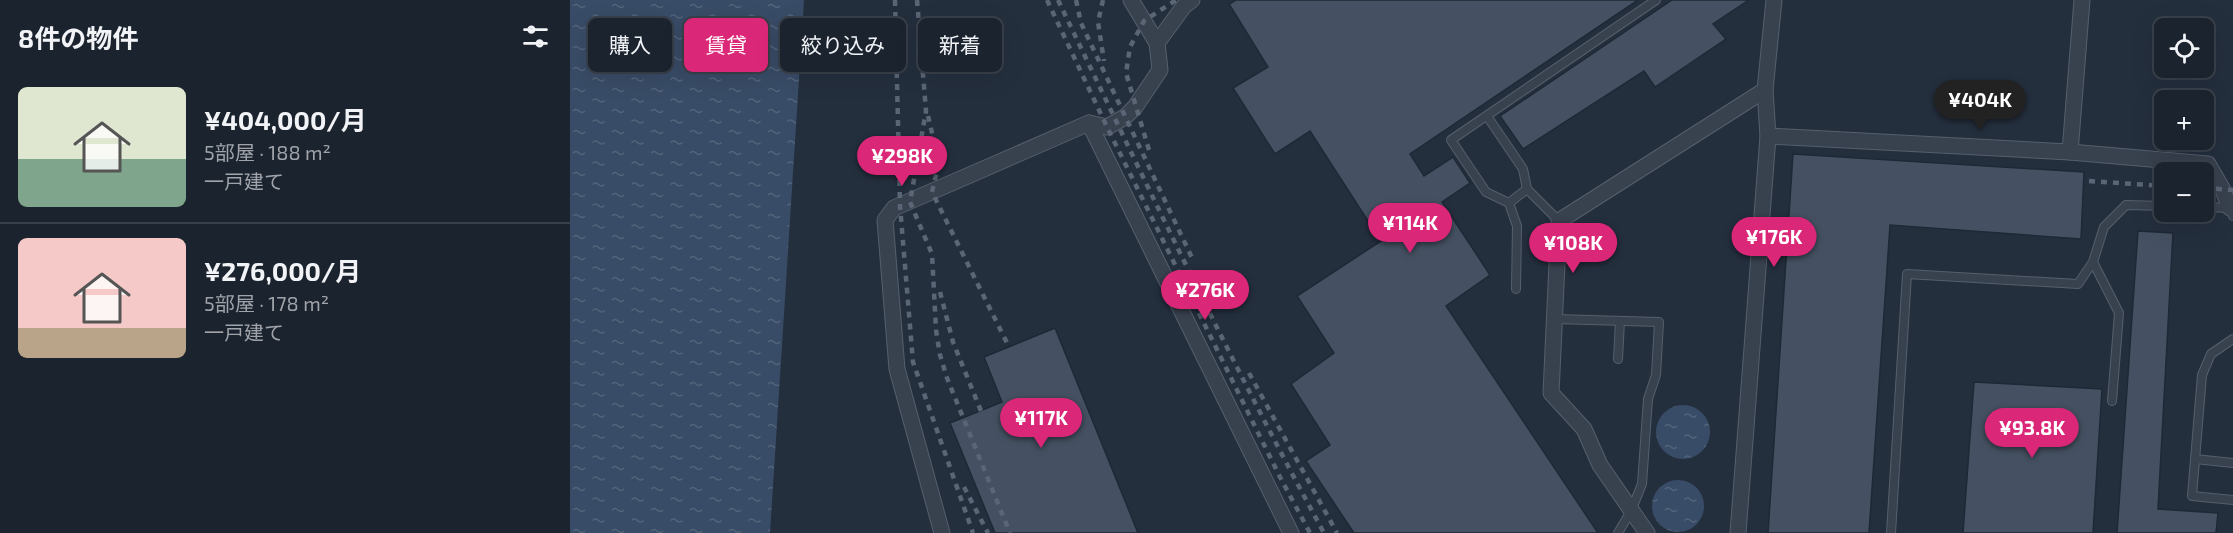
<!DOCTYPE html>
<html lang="ja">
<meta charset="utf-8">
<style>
body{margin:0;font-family:"Exo 2","Noto Sans JP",sans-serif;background:#282f3a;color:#f1f3f6;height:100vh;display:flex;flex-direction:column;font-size:22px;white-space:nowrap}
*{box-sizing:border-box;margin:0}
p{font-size:20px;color:#a0a4aa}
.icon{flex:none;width:33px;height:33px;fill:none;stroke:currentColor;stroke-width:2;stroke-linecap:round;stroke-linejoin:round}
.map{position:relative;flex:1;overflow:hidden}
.side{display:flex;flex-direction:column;background:#1b232e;width:570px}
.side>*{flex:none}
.banner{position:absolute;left:18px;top:18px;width:570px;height:54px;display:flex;gap:12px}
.fabs{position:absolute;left:1584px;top:18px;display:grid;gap:12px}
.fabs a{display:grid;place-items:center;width:60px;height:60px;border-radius:9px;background:#1b232e;box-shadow:0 6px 24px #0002,0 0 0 2px #39404a;font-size:30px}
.price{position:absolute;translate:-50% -51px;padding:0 14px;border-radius:21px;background:#db2777;color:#fff;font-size:20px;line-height:39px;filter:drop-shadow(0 2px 3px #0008)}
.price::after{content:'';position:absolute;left:50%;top:36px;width:18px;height:14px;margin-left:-9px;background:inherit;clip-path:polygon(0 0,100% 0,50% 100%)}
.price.current{background:#222;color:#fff}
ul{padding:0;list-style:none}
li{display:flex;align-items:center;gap:18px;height:150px;padding:0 18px}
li+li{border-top:2px solid #39404a}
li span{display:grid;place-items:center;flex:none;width:168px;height:120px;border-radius:9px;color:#555}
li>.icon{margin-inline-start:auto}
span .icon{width:72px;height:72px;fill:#fffc;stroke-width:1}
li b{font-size:26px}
h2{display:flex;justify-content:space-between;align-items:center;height:72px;padding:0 18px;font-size:26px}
.chip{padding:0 21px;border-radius:9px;background:#1b232e;box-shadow:0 6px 24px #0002,0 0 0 2px #39404a;font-size:21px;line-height:54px}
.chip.current{background:#db2777;color:#fff}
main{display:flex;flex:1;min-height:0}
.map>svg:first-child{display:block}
</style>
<main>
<section class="side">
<h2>8件の物件<svg class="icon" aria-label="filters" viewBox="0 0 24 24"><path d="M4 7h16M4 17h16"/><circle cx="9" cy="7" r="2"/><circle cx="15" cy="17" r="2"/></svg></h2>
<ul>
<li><span style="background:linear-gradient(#dfe7d0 60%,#7fa58c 0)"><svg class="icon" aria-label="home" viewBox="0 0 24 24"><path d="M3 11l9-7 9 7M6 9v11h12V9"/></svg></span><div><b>¥404,000/月</b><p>5部屋 · 188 m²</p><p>一戸建て</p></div></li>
<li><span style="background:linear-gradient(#f6c9c9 75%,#b9a48a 0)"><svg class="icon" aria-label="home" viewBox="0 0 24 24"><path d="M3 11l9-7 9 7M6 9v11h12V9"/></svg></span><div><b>¥276,000/月</b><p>5部屋 · 178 m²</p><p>一戸建て</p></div></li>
</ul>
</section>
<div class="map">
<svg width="1663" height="533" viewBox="0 0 1663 533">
<defs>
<pattern id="water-ripples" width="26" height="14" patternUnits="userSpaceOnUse" patternTransform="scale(1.5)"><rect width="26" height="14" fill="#394c67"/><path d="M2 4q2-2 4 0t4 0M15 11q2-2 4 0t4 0" fill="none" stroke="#53647b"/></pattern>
</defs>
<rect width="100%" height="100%" fill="#242f3e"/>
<!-- water -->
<g fill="url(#water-ripples)">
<polygon points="0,0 234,0 200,533 0,533"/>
<circle cx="1113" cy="432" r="27"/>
<circle cx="1108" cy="506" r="26"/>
</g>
<!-- building -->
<g fill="#455162" stroke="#1f2835" stroke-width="1.5">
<polygon points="666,0 1068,0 840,154 854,176 883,157 900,183 872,202 920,275 876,306 1028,533 784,533 736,461 760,445 721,384 764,353 727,296 811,241 740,131 705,154 663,88 698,67 659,4"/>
<polygon points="1102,0 1179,0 1143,24 1156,39 1085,87 1074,71 953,149 930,116"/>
<polygon points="1223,154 1514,172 1511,239 1320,225 1299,533 1198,533"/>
<polygon points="1568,231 1603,233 1588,509 1648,513 1646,533 1547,533"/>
<polygon points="485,328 568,533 425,533 380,423 432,402 414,357"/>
<polygon points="1404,382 1532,389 1523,533 1393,533"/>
</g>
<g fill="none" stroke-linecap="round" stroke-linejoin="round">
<!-- lane casing -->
<g stroke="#565f6c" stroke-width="10">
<g id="lane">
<polyline points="917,116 953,169 957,189 989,221"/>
<polyline points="939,203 957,189"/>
<polyline points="1634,207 1660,208 1663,216"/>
<polyline points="1523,262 1549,313 1542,401"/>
<polyline points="946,289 947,226 939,203 916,192 881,140 1086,0"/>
<polyline points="985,319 1089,322 1086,375 1078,399 1072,484 1061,511 1048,533"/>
<polyline points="1663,339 1641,354 1632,375 1622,496 1663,500"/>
<polyline points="1048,359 1050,321"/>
<polyline points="1625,459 1663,463"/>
<polyline points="1321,533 1337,274 1508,284 1523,262 1534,227 1556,205 1594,206"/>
</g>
</g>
<!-- street casing -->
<g stroke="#565f6c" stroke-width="17">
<g id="street">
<polyline points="561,0 587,43"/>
<polyline points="519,123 721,533"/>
<polyline points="1198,136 1500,152 1512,0"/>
<polyline points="1500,152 1638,164 1653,190 1660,208"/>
<polyline points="372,533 327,369 315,220 324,208 519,123 537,127 555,117 565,107 590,70 587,43 614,6 622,0"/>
<polyline points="1077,533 1030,465 1014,429 981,393 989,221 1195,90"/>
<polyline points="1168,533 1198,136 1195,90 1204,0"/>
</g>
</g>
<!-- lane -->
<use href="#lane" stroke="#38414e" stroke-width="8"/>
<!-- street -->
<use href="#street" stroke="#38414e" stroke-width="15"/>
<!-- rail -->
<g stroke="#5a6575" stroke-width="4.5" stroke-dasharray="6 6" stroke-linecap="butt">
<polyline points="325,0 330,206 343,362 403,533"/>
<polyline points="347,0 356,111 340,202 362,254 366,330 370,355 377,378 440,533"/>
<polyline points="477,0 537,127 710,477 740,533"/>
<path d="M488,0C574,179 659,359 754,533"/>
<polyline points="506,0 511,23 623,260"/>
<polyline points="533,0 528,22 534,61"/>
<polyline points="358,116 369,162 362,192 439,347"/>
<polyline points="579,150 556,73 560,47 574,21 606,0"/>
<polyline points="1519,181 1594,186"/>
<polyline points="1634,188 1663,190"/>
<polyline points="370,292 383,342 411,411"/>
<polyline points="679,373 767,533"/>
<polyline points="394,487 418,533"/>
</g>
</g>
</svg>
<div class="fabs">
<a><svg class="icon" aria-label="locate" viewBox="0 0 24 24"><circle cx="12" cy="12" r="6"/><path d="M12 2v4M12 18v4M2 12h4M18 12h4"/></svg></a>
<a>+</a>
<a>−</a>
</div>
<b class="price current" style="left:1410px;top:131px">¥404K</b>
<b class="price" style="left:332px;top:187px">¥298K</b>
<b class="price" style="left:840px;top:254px">¥114K</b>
<b class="price" style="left:1204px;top:268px">¥176K</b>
<b class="price" style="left:1003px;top:274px">¥108K</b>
<b class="price" style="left:635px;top:321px">¥276K</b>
<b class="price" style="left:471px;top:449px">¥117K</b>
<b class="price" style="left:1462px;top:459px">¥93.8K</b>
<div class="banner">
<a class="chip">購入</a>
<a class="chip current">賃貸</a>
<a class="chip">絞り込み</a>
<a class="chip">新着</a>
</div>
</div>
</main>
